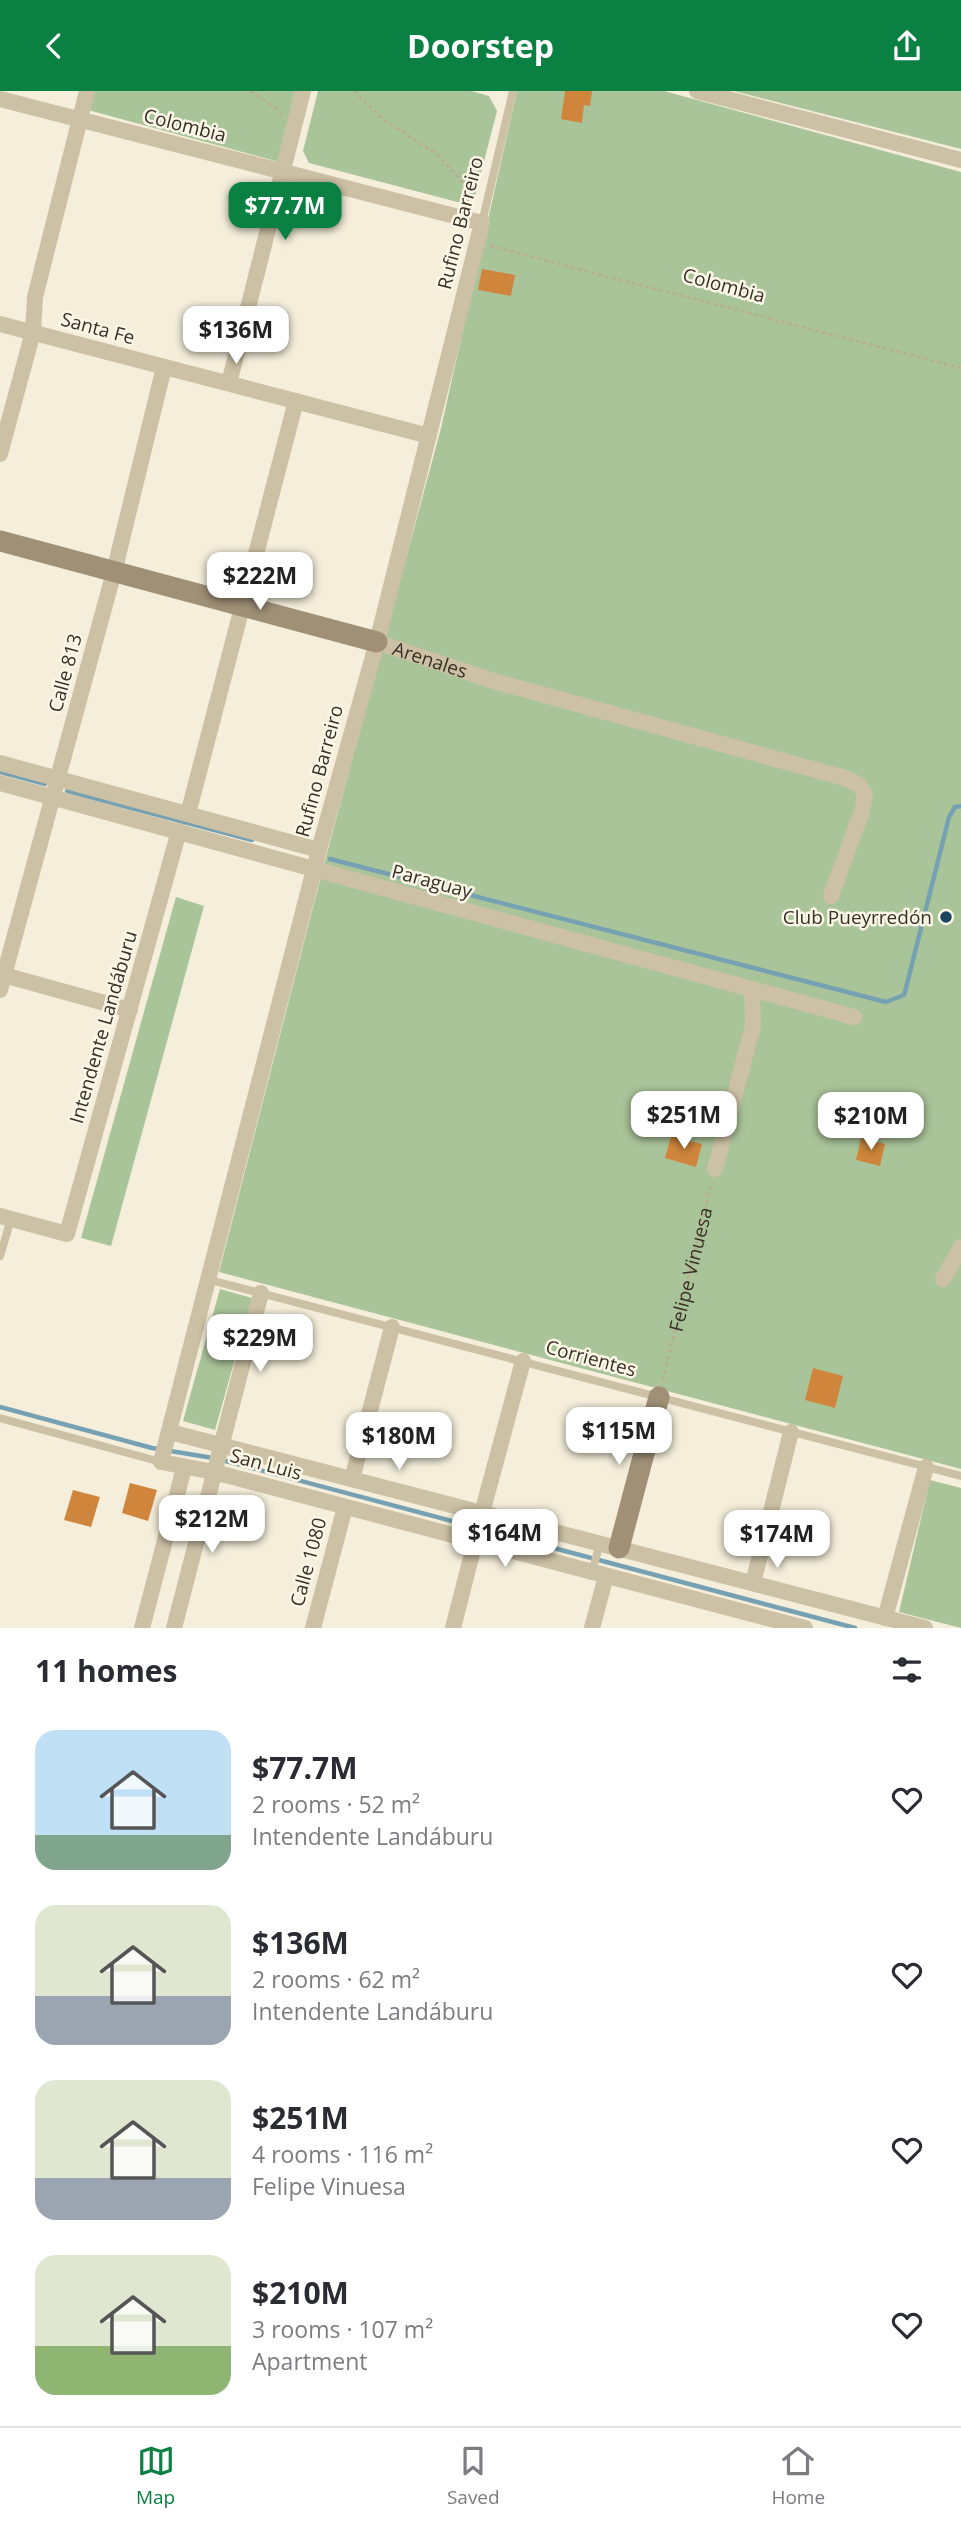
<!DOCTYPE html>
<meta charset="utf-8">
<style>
body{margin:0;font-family:"Open Sans",sans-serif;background:#f2f2f3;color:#2b2b33;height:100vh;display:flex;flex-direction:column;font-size:26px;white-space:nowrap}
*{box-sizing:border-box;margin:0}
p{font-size:23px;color:#7c7c81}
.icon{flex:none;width:38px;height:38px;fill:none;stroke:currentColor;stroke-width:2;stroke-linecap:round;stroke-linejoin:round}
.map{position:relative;height:1537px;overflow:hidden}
.side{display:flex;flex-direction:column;background:#fff;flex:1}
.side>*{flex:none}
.price{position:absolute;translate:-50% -60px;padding:0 16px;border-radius:14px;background:#fff;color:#222;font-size:23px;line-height:46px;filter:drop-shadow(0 2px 4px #0008)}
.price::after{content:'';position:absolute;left:50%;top:42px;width:21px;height:16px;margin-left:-10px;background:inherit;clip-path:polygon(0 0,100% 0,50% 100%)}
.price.selected{background:#0b8043;color:#fff}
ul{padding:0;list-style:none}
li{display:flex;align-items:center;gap:21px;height:175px;padding:0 35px}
li span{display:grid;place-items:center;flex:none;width:196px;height:140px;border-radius:21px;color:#555}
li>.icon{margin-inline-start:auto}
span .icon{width:84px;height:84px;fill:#fffc;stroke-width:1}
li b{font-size:30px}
h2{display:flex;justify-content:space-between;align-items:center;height:84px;padding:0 35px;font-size:30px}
header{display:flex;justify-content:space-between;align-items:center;height:91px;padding:0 35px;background:#0b8043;color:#fff;font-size:32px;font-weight:700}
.tab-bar{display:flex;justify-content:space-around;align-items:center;height:98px;border-top:2px solid #e1e1e2;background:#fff;font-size:19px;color:#7c7c81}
.tab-bar a{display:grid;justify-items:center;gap:4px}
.tab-bar .selected{color:#0b8043}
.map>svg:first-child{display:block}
</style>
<header><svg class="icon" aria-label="back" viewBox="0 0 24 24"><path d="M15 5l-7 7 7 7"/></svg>Doorstep<svg class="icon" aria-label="share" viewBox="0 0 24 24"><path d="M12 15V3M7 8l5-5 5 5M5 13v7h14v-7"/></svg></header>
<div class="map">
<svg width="961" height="1537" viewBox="0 0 961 1537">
<rect width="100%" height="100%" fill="#f4eeda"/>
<!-- green -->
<g fill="#aac499">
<polygon points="93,0 297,0 279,71 88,19"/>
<polygon points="318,0 471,0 489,5 497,20 475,105 465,113 309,72 303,60"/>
<polygon points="517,0 664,0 961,81 961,1378 219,1181 322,781 441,337"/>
<polygon points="734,0 961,0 961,58"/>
<polygon points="176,806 204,815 111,1155 81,1147"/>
<polygon points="220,1198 252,1207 215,1339 183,1330"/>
<polygon points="930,1389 961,1397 961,1537 899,1521"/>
</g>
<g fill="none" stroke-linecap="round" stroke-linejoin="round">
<!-- stream -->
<g stroke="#76a1b3" stroke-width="4.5">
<polyline points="0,681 45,693"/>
<polyline points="67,700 252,749"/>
<polyline points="330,768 886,911 904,904 906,897 949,726 955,716 961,715"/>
<polyline points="0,1316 152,1357 213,1367"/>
<polyline points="222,1369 855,1537"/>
</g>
</g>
<!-- building -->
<g fill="#cf863c">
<polygon points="565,0 592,0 590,15 584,14 582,32 561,28"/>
<polygon points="482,178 515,184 511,205 478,199"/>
<polygon points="671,1045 702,1053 696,1076 665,1067"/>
<polygon points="861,1047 885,1053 880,1075 856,1069"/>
<polygon points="813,1277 843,1285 835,1317 805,1309"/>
<polygon points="130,1392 157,1399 148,1430 122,1422"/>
<polygon points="73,1399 100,1406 91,1436 64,1429"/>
</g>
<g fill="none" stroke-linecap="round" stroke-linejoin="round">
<!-- path -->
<g stroke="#b9ac8f" stroke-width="2.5" stroke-dasharray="3.5 3.5" stroke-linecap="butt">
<polyline points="251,0 282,22"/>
<polyline points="354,0 385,30 437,63 458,86 472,107"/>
<polyline points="490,155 961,277"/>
<path id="s1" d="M663,1289L712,1091"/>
</g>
<!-- lane -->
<g stroke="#cdc1a5" stroke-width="8">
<polyline points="482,132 513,0"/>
<polyline points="0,1165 11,1128"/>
<polyline points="210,1189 961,1385"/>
<polyline points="0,1327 161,1371"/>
<polyline points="592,1481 600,1452"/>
</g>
<!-- street -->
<g stroke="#cdc1a5" stroke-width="16">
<polyline points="697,0 961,69"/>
<polyline points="0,8 482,132 377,551 319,759 161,1371 214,1381 805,1537"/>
<polyline points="0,233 429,345"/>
<polyline points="229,292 303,0"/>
<polyline points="0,363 33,241 35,206 87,0"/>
<path id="s2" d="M377,551L497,591L845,687L858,693L865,703L862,720L831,805"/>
<polyline points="0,672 319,759"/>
<polyline points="0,692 854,926"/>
<polyline points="188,723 296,310"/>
<polyline points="0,883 130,919"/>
<polyline points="0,899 114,481 164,276"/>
<polyline points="715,1078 753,935 752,899"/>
<polyline points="0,1125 67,1143 179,740"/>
<polyline points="943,1188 961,1156"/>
<polyline points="170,1341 925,1537"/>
<polyline points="352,1388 392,1236"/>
<polyline points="482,1422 523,1270"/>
<polyline points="753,1492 791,1341"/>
<polyline points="885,1527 926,1376"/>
<polyline points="142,1537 184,1377"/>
<polyline points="174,1537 261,1202"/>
<polyline points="313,1537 345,1416"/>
<polyline points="453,1537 475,1451"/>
<polyline points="592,1537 606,1485"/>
</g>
<!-- secondary -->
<g stroke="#a09076" stroke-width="21">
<polyline points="0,450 377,551"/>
<polyline points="619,1457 659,1306"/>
</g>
</g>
<!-- markers -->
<circle fill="#19465d" stroke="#fbf7e7" stroke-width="2.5" cx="946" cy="826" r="7"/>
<g text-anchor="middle" stroke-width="5" stroke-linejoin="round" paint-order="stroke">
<!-- street labels -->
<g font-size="19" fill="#383027" stroke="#fbf7e7">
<text transform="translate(185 34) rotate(14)" y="7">Colombia</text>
<text transform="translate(460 132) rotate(-76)" y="7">Rufino Barreiro</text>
<text transform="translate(724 194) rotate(15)" y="7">Colombia</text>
<text transform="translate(98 237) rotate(15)" y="7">Santa Fe</text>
<text dy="7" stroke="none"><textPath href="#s2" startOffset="56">Arenales</textPath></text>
<text transform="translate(65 582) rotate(-75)" y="7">Calle 813</text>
<text transform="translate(319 680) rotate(-75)" y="7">Rufino Barreiro</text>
<text transform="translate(432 790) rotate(15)" y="7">Paraguay</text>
<text transform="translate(103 936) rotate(-74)" y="7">Intendente Landáburu</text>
<text dy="7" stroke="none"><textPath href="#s1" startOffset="114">Felipe Vinuesa</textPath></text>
<text transform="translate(591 1267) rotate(15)" y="7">Corrientes</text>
<text transform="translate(266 1373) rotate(15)" y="7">San Luis</text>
<text transform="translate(308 1471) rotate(-75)" y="7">Calle 1080</text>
</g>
<!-- poi labels -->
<g font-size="19" fill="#383027" stroke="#fbf7e7" text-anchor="end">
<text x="932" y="833">Club Pueyrredón</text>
</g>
</g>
</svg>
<b class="price selected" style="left:285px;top:151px">$77.7M</b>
<b class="price" style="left:236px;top:275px">$136M</b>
<b class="price" style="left:260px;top:521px">$222M</b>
<b class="price" style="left:684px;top:1060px">$251M</b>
<b class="price" style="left:871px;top:1061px">$210M</b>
<b class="price" style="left:260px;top:1283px">$229M</b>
<b class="price" style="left:619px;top:1376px">$115M</b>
<b class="price" style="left:399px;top:1381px">$180M</b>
<b class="price" style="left:212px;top:1464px">$212M</b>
<b class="price" style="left:505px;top:1478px">$164M</b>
<b class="price" style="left:777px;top:1479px">$174M</b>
</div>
<section class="side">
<h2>11 homes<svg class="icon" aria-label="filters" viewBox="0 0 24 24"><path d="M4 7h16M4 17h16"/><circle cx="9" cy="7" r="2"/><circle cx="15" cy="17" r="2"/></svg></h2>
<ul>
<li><span style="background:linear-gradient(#bfe0f5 75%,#7fa58c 0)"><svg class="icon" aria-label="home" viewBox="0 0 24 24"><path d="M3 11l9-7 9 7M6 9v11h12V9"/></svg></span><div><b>$77.7M</b><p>2 rooms · 52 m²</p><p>Intendente Landáburu</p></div><svg class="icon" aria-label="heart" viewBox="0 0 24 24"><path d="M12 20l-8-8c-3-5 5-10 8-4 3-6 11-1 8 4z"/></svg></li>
<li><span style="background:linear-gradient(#dfe7d0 65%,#9aa5b1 0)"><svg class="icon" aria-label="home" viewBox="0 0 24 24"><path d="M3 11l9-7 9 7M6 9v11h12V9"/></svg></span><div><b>$136M</b><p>2 rooms · 62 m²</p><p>Intendente Landáburu</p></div><svg class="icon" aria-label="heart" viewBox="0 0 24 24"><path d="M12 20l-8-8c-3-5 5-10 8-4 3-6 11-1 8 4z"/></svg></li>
<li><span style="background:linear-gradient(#dfe7d0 70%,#9aa5b1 0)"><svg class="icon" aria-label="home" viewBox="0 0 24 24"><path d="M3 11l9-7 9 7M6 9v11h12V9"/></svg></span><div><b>$251M</b><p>4 rooms · 116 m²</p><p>Felipe Vinuesa</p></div><svg class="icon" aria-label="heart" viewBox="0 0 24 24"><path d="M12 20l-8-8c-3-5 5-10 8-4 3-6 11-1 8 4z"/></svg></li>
<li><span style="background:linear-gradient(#dfe7d0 65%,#8fb573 0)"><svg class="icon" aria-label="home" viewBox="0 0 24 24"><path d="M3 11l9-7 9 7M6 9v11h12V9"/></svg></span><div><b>$210M</b><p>3 rooms · 107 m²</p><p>Apartment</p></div><svg class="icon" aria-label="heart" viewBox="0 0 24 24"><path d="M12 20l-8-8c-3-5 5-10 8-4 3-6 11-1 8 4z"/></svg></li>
</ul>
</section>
<nav class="tab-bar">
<a class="selected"><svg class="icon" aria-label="map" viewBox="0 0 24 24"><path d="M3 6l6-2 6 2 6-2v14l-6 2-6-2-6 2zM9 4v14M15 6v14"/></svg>Map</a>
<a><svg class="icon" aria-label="saved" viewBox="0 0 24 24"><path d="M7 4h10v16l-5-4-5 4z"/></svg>Saved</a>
<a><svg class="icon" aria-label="home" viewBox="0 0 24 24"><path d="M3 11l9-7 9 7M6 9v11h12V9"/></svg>Home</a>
</nav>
